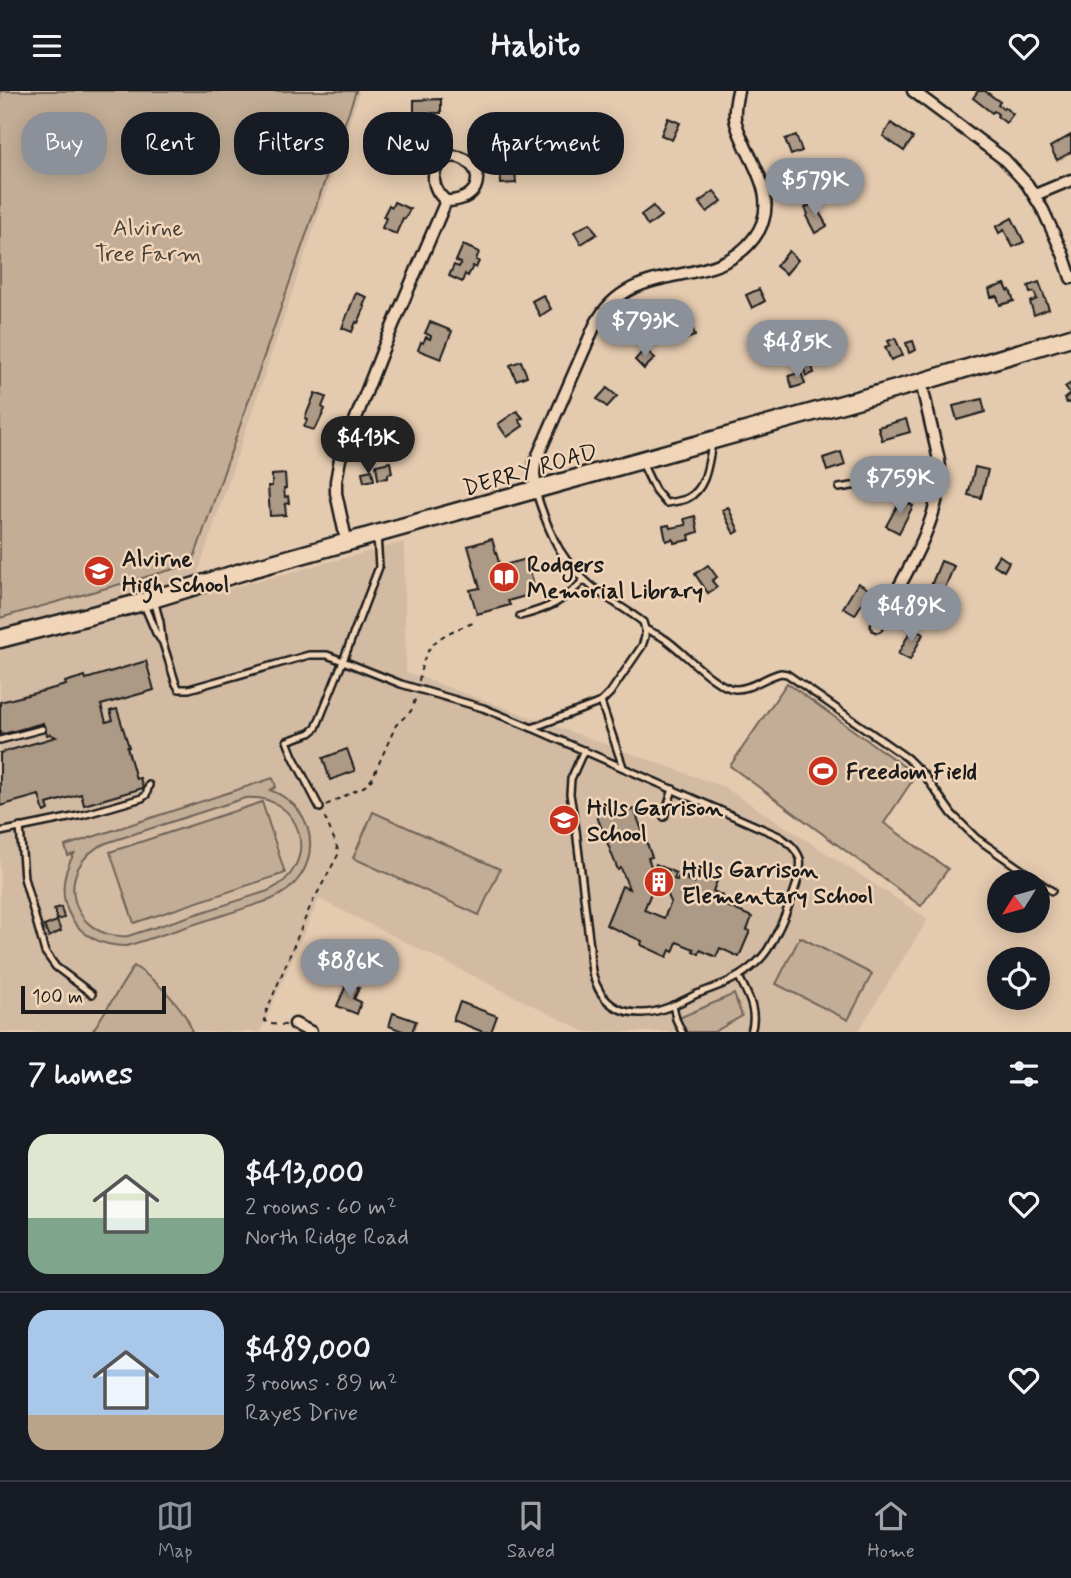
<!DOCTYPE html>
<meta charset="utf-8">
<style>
body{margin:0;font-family:Mynerve,sans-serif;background:#242831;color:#f1f3f6;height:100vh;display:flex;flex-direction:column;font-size:26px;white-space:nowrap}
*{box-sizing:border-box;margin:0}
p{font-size:23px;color:#9ea1a6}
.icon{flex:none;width:38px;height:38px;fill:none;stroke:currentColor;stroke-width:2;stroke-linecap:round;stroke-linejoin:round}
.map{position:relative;height:941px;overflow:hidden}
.panel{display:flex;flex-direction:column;background:#171b24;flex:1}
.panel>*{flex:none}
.hud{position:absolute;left:21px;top:21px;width:700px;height:63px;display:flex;gap:14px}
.needle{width:46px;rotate:233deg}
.buttons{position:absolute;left:987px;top:779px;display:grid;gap:14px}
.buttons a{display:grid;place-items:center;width:63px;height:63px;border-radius:50%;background:#171b24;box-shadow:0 4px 18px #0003;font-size:35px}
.scale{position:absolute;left:21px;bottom:18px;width:145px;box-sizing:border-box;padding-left:7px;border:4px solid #1c1c1c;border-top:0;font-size:19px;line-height:24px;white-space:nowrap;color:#1c1c1c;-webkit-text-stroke:5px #f1d5b8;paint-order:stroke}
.price{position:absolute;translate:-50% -60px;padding:0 16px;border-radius:24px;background:#8c9099;color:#fff;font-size:23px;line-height:46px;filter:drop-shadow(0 2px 4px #0008)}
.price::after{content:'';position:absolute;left:50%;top:42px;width:21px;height:16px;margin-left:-10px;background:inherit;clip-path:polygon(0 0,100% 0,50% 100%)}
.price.active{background:#222;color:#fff}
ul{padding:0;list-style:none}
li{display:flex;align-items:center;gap:21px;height:175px;padding:0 28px}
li+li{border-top:2px solid #363941}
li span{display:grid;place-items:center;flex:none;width:196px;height:140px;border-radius:21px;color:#555}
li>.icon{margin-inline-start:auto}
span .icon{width:84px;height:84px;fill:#fffc;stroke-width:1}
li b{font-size:30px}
h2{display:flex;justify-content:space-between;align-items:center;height:84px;padding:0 28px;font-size:30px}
.tag{padding:0 24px;border-radius:28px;background:#171b24;box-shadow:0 4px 18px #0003;font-size:24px;line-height:63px}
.tag.active{background:#8c9099;color:#fff}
header{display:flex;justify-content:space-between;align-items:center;height:91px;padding:0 28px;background:#171b24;font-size:32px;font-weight:700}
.menu{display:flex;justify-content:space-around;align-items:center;height:98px;border-top:2px solid #363941;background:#171b24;font-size:19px;color:#9ea1a6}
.menu a{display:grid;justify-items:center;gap:4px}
.menu .active{color:#8c9099}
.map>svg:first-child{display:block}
</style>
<header><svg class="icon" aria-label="menu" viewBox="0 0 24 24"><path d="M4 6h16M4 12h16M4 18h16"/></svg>Habito<svg class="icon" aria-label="heart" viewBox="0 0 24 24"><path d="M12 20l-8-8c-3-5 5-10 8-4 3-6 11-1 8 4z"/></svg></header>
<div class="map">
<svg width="1071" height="941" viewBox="0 0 1071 941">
<rect width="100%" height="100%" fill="#e4caaf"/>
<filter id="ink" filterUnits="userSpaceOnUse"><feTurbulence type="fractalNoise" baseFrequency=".0143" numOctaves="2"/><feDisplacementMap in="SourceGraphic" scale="14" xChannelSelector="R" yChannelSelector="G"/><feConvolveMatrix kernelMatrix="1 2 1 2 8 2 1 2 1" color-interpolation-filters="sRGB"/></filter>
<g filter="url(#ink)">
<!-- built -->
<polygon fill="#d3bba3" points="0,0 360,0 189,508 404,451 406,581 724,696 928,828 858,941 586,941 319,808 260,941 0,941"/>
<!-- green -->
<g fill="#c3ad96" stroke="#706459" stroke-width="2" fill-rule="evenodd">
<polygon points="0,0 356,0 192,473 0,527"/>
<polygon points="787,592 916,684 884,732 948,778 921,815 730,675"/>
<path d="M273,687L276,696L270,699C324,719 323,788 270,809L127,855C75,856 47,808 74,763L68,765L65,755ZM245,707C304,702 322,776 268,800L128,845C69,849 52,775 106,752Z"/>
<polygon points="262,711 285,782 134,832 110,761"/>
<polygon points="373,721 500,778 479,824 353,767"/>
<polygon points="800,846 872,883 848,929 776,893"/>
<path d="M134,875C154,888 187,917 192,941H92Z"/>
<polygon points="734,903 742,925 714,941 685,941 679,927"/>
</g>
<!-- building -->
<g fill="#ac9986" stroke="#1c1c1c" stroke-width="2" fill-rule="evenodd">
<polygon points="978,0 985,0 1000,11 998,14 1003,18 1004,16 1013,23 1006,32 997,25 998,23 994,20 992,22 973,7"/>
<polygon points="441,8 441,22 432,22 432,24 414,25 414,9"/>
<polygon points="668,27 680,32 672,49 661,44"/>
<polygon points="891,32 913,47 904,60 883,45"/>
<polygon points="796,44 802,60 791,64 785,48"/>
<polygon points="1071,44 1071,61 1057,69 1050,56"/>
<polygon points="502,65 514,65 516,92 501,93 500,75 503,75"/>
<polygon points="714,100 722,110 707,121 699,111"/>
<polygon points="394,111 410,118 405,128 403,127 396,143 382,137 386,127 383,126 389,114 392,116"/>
<polygon points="814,112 827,135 815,142 806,125 808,123 805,117"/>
<polygon points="653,115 661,125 648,135 641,124"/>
<polygon points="1012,127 1024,151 1013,156 1004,139 999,142 996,136"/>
<polygon points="590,132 597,143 581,153 574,141"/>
<polygon points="463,154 479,161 476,169 479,170 476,177 473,175 468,185 465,183 462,191 449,185 454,174 459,176 461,172 456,170"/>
<polygon points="789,160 798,169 786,183 776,175"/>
<polygon points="1039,191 1049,218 1034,224 1030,211 1037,208 1034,201 1030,202 1028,195"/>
<polygon points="1005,193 1008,200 1010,199 1014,210 1000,214 997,205 991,206 989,198"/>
<polygon points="759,198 765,210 752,217 746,204"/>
<polygon points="356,202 367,206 363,215 365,216 358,232 356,231 352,241 342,237"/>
<polygon points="543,204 551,218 540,225 532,210"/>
<polygon points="430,231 452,240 441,268 418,259 421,251 423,252 426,246 430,248 431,245 425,242"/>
<polygon points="691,232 695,245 681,250 676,237"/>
<polygon points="895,247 903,264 891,269 885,256 890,254 888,250"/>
<polygon points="913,250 916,259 909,262 906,252"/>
<polygon points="645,258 655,267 644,278 635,269"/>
<polygon points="521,270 527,285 516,289 510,274"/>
<polygon points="811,272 814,282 806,285 803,275"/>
<polygon points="801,281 805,293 792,297 789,285"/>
<polygon points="1071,292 1071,313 1069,311 1067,312 1064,308 1070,303 1065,296"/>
<polygon points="607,297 617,305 607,316 597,308"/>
<polygon points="315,302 326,306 322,316 325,318 318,333 317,333 314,339 304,336 307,329 305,327"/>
<polygon points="982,308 985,321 957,329 953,315"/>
<polygon points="517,320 523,327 519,329 523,335 507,346 498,333"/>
<polygon points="906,328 910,341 882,349 878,336"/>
<polygon points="841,361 845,374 827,380 823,367"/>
<polygon points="390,371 392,382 388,383 388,387 378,388 376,374"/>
<polygon points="975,376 988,379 981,407 968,404"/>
<polygon points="372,379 374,389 364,391 362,381"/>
<polygon points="285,383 286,397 284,397 285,406 288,405 289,412 285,413 286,424 270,425 268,395 272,395 272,384"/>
<polygon points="901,408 913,415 899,442 886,435"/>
<polygon points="728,416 739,440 734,443 722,419"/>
<polygon points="695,425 698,441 689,444 690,449 674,452 673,448 666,450 663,435 669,434 670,437 686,434 684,428"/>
<polygon points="492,448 500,475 527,468 536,502 508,510 510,514 477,523 470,499 480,497 468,455"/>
<polygon points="999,464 1009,471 1004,480 993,473"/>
<polygon points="941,470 954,475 938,514 925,509"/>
<polygon points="708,474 717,486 712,490 717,496 708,502 695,483"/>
<polygon points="858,492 870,499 855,524 843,517"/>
<polygon points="912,537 923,543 910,569 898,563"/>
<polygon points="146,570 154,599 101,614 106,631 113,629 110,620 117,618 129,656 127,656 136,688 140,687 143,697 84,714 81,703 47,713 49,719 44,721 39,704 0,715 0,662 56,646 50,643 47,644 43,632 0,644 0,611 66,594 65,591 85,585 86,588"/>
<polygon points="347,658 355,680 330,689 323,667"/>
<path d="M612,717L616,725L634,718L652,766L648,767L653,780L656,773L676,782L674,788L677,789L680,783L688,787L687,789L694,792L698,782L717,790L713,800L723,805L720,812L752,826L747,839L750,840L739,866L720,857L716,866L700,859L699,863L693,860L694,858L677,851L673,861L670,859L667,866L641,854L642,850L606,834L622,795L629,798L621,777L618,779L596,723ZM653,797L668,804L671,811L664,827L644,819Z"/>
<polygon points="61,816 64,827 57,829 54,818"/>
<polygon points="57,830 61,840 49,846 44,835"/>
<polygon points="347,892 359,897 354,908 361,911 357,923 337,915"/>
<polygon points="460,911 497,925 491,941 483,941 453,929"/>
<polygon points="393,922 416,930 412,941 405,941 389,935"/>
</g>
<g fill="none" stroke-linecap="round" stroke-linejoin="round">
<!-- lane casing -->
<g stroke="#1c1c1c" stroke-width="10">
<g id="lane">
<path d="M641,370L655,399L666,412C673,411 682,410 688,407C707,397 708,372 712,353"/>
<polyline points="839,397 941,381"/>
<polyline points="154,509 160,531 162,549 176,593 179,598 189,598 309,564 327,564 343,570 379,476 377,444"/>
<polyline points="144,514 156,542 161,549"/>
<path d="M520,525C550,517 562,511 584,489"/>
<path d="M645,538C652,541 659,544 665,548C682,559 715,597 735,598C750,599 766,585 781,582L787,583L907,667L925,685L952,723L976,747L1052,800"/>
<polyline points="601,611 623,676"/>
<path d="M532,637L779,745C788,751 796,757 800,768C804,784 780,837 771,853C766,863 758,871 750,877C735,890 715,896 697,903C680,911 661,922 642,922C602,923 589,889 590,856L576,739L570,703L571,688L584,659"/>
<polyline points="0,649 42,638"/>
<path d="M320,717L293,665L287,650L310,642L316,637L343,570L401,593L483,617L532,637L601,611L610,602L642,555L645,546V538L643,531C630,521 616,513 603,504C563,476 550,446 536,401"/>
<polyline points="664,726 673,698"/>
<polyline points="20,736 24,787 45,861 56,876 92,903"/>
<polyline points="0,741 83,724 142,707 146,704 149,694"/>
<path d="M739,886C748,904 758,921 751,941"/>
<polyline points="673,914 676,928 682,941"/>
</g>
</g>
<!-- street casing -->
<g stroke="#1c1c1c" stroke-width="15">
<g id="street">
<polyline points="913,0 1004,68 1027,93 1043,119 1063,163 1071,187"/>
<polyline points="1035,104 1071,89"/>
<path d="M536,400L534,383L535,371L595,234C632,164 713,202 754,147C777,117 761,86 746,57C742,47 736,37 735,27C734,18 736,9 738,0"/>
<path d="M347,453L336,402V390L340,368L385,253L446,110C457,110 469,107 475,97C478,90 478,82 473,76C451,47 415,84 446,110"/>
<path d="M877,535C902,490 947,420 939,369L921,291"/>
<polyline points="295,933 311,941"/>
</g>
</g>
<!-- primary casing -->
<g stroke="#1c1c1c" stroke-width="21">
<polyline id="primary" points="0,548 143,511 251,478 921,291 1071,246"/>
</g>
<!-- path -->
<g stroke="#1c1c1c" stroke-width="2" stroke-dasharray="5 5" stroke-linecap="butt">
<path d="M419,590C424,551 440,544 473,532"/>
<polyline points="326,714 365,695 372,688 396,634 411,620 416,606"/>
<polyline points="286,934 269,933 265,930 264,926 310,816 339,762 334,748 323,722"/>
</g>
<!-- lane -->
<use href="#lane" stroke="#f1d5b8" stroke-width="5"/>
<!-- street -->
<use href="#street" stroke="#f1d5b8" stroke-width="10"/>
<!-- primary -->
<use href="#primary" stroke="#f1d5b8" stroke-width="16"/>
</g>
</g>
<!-- icons -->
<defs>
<g id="school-disc" transform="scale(1.575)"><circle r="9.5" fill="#c8321e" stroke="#f1d5b8"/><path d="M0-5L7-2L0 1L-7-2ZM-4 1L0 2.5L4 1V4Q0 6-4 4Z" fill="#fff"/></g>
<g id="library-disc" transform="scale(1.575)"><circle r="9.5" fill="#c8321e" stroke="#f1d5b8"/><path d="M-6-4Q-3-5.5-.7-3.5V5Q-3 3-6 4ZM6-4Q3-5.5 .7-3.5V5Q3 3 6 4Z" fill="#fff"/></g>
<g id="stadium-disc" transform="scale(1.575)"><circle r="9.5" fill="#c8321e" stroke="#f1d5b8"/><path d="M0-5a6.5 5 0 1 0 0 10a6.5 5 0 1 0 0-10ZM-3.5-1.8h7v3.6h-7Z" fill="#fff"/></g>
<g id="building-disc" transform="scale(1.575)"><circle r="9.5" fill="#c8321e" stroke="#f1d5b8"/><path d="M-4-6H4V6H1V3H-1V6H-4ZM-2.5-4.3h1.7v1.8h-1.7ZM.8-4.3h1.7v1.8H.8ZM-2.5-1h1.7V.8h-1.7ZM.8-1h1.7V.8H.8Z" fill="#fff"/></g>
</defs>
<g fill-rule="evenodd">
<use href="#school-disc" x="99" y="480"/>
<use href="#library-disc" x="504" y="486"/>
<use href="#stadium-disc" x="823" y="680"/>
<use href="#school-disc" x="564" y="729"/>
<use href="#building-disc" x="659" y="791"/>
</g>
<g text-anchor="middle" stroke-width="5" stroke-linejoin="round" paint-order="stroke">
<!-- park labels -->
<g font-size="23" fill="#46403a" stroke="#f1d5b8">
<text x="148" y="144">Alvirne<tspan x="148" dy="26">Tree Farm</tspan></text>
</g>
<!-- street labels -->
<g font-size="23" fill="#1c1c1c" stroke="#f1d5b8">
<text transform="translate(530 378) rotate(-16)" y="8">DERRY ROAD</text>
</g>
<!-- poi labels -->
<g font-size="23" font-weight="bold" fill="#1c1c1c" stroke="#f1d5b8" text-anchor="start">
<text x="122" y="475">Alvirne<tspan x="122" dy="26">High School</tspan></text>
<text x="527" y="481">Rodgers<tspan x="527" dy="26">Memorial Library</tspan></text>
<text x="846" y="688">Freedom Field</text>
<text x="587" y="724">Hills Garrison<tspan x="587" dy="26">School</tspan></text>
<text x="682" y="786">Hills Garrison<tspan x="682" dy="26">Elementary School</tspan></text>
</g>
</g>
</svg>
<div class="buttons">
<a><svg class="needle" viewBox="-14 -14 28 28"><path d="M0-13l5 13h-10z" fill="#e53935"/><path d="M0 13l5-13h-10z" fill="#9ea1a6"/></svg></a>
<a><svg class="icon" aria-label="locate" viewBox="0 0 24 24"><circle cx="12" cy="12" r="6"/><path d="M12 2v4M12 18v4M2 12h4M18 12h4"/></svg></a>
</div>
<div class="scale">100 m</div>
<b class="price" style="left:815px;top:127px">$579K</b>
<b class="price" style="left:645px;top:268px">$793K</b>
<b class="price" style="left:797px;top:289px">$485K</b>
<b class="price active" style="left:368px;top:385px">$413K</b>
<b class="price" style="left:900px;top:425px">$759K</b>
<b class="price" style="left:911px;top:553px">$489K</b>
<b class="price" style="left:350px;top:908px">$886K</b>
<div class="hud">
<a class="tag active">Buy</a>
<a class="tag">Rent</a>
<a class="tag">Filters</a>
<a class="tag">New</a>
<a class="tag">Apartment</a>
</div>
</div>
<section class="panel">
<h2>7 homes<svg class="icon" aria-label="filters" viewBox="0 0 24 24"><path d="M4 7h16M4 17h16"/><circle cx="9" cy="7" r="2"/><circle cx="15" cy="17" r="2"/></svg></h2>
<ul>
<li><span style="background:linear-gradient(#dfe7d0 60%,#7fa58c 0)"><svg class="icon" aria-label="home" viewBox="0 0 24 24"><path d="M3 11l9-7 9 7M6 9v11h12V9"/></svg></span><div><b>$413,000</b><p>2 rooms · 60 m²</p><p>North Ridge Road</p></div><svg class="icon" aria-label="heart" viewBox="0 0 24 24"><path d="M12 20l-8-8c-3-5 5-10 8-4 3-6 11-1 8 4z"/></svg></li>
<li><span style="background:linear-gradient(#a9c7e8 75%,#b9a48a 0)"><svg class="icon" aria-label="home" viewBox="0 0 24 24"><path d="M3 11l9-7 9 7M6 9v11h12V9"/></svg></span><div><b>$489,000</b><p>3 rooms · 89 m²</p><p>Rayes Drive</p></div><svg class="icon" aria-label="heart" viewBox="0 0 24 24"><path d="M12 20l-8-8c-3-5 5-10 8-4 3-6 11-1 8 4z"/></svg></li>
</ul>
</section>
<nav class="menu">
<a class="active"><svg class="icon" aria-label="map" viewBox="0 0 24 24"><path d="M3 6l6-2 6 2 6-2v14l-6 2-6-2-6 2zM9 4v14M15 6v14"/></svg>Map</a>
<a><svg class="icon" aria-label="saved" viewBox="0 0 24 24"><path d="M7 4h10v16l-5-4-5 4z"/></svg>Saved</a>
<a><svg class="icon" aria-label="home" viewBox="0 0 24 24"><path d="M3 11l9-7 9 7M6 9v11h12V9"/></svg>Home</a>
</nav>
